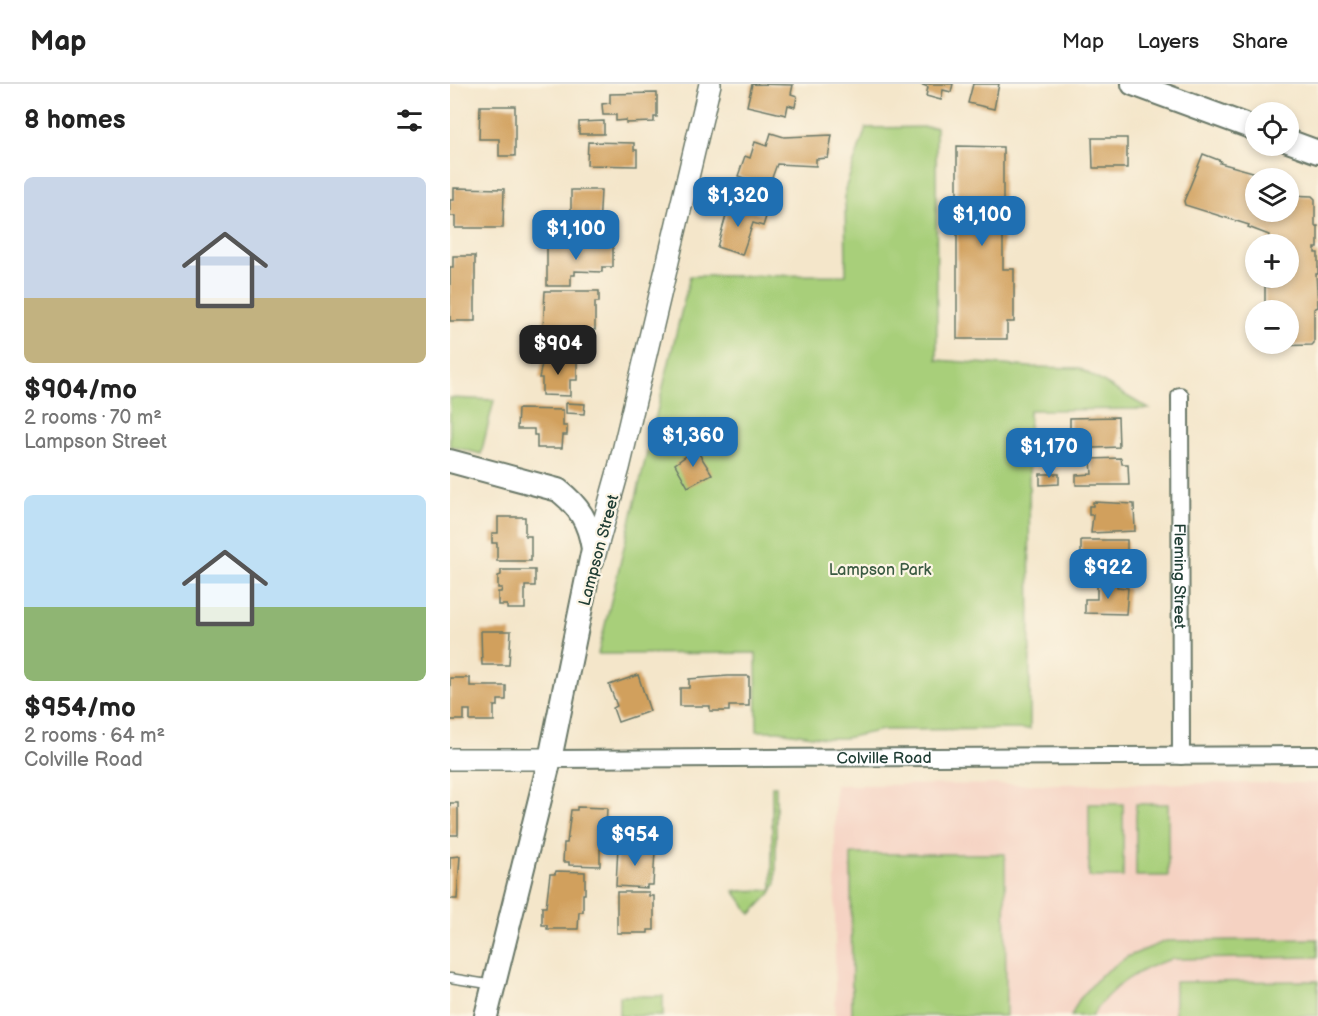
<!DOCTYPE html>
<meta charset="utf-8">
<style>
body{margin:0;font-family:"Balsamiq Sans",sans-serif;background:#f2f2f2;color:#222;height:100vh;display:flex;flex-direction:column;font-size:22px;white-space:nowrap}
*{box-sizing:border-box;margin:0}
p{font-size:20px;color:#767676}
.icon{flex:none;width:33px;height:33px;fill:none;stroke:currentColor;stroke-width:2;stroke-linecap:round;stroke-linejoin:round}
.map{position:relative;flex:1;overflow:hidden}
.side{display:flex;flex-direction:column;background:#fff;width:450px}
.side>*{flex:none}
.buttons{position:absolute;left:795px;top:18px;display:grid;gap:12px}
.buttons a{display:grid;place-items:center;width:54px;height:54px;border-radius:50%;background:#fff;box-shadow:0 3px 9px #0003;font-size:30px}
.price{position:absolute;translate:-50% -51px;padding:0 14px;border-radius:12px;background:#1f6fb2;color:#fff;font-size:20px;line-height:39px;filter:drop-shadow(0 2px 3px #0008)}
.price::after{content:'';position:absolute;left:50%;top:36px;width:18px;height:14px;margin-left:-9px;background:inherit;clip-path:polygon(0 0,100% 0,50% 100%)}
.price.on{background:#222;color:#fff}
ul{padding:0;list-style:none}
li{display:grid;align-content:center;gap:12px;height:318px;padding:0 24px}
li span{display:grid;place-items:center;height:186px;border-radius:9px;color:#555}
li>.icon{margin-inline-start:auto}
span .icon{width:108px;height:108px;fill:#fffc;stroke-width:1}
li b{font-size:26px}
h2{display:flex;justify-content:space-between;align-items:center;height:72px;padding:0 24px;font-size:26px}
header{display:flex;align-items:center;gap:36px;box-sizing:border-box;height:84px;padding:0 30px;background:#fff;border-bottom:2px solid #e0e0e0}
header strong{font-size:28px}
nav{display:flex;gap:33px;margin-inline-start:auto;font-size:21px}
main{display:flex;flex:1;min-height:0}
.map>svg:first-child{display:block}
</style>
<header>
<strong>Map</strong>
<nav><a>Map</a><a>Layers</a><a>Share</a></nav>
</header>
<main>
<section class="side">
<h2>8 homes<svg class="icon" aria-label="filters" viewBox="0 0 24 24"><path d="M4 7h16M4 17h16"/><circle cx="9" cy="7" r="2"/><circle cx="15" cy="17" r="2"/></svg></h2>
<ul>
<li><span style="background:linear-gradient(#c9d6e8 65%,#c2b280 0)"><svg class="icon" aria-label="home" viewBox="0 0 24 24"><path d="M3 11l9-7 9 7M6 9v11h12V9"/></svg></span><div><b>$904/mo</b><p>2 rooms · 70 m²</p><p>Lampson Street</p></div></li>
<li><span style="background:linear-gradient(#bfe0f5 60%,#8fb573 0)"><svg class="icon" aria-label="home" viewBox="0 0 24 24"><path d="M3 11l9-7 9 7M6 9v11h12V9"/></svg></span><div><b>$954/mo</b><p>2 rooms · 64 m²</p><p>Colville Road</p></div></li>
</ul>
</section>
<div class="map">
<svg width="868" height="932" viewBox="0 0 868 932">
<rect width="100%" height="100%" fill="#fcf5e5"/>
<filter id="ink" filterUnits="userSpaceOnUse"><feTurbulence type="fractalNoise" baseFrequency=".0167" numOctaves="2"/><feDisplacementMap in="SourceGraphic" scale="12" xChannelSelector="R" yChannelSelector="G"/><feConvolveMatrix kernelMatrix="1 2 1 2 8 2 1 2 1" color-interpolation-filters="sRGB"/></filter>
<filter id="wash" filterUnits="userSpaceOnUse"><feTurbulence type="fractalNoise" baseFrequency=".008" numOctaves="4" result="noise"/><feDisplacementMap in="SourceGraphic" scale="24" xChannelSelector="R" yChannelSelector="G"/><feGaussianBlur stdDeviation="1.35" result="paint"/><feColorMatrix in="noise" values="0 0 0 0 0 0 0 0 0 0 0 0 0 0 0 0 0 1.4 0 .05"/><feComposite in="paint" operator="in"/></filter>
<g filter="url(#wash)">
<rect width="100%" height="100%" fill="#f4e6ca"/>
<!-- built -->
<polygon fill="#f5d2c2" points="868,699 868,932 385,932 385,701"/>
<!-- green -->
<g fill="#a8cf7a" stroke="#648657" stroke-width="1.5">
<polygon points="486,43 487,276 579,283 629,284 699,325 579,326 580,645 432,646 395,654 375,654 329,647 307,647 306,569 148,570 240,192 396,191 395,105 416,44"/>
<polygon points="0,314 44,316 31,370 0,362"/>
<polygon points="322,702 326,702 326,799 321,809 301,830 284,807 322,806"/>
<rect x="639" y="720" width="34" height="73"/>
<rect x="686" y="720" width="32" height="72"/>
<polygon points="401,770 555,770 556,932 402,932"/>
<path d="M868,855V873L722,875C690,884 659,903 642,932H621L629,916L650,892L677,873L716,857Z"/>
<polygon points="868,897 868,932 725,932 725,898"/>
<rect x="169" y="912" width="44" height="20"/>
</g>
<g id="blocks">
<!-- building -->
<g fill="#d1a05d">
<polygon points="302,0 343,1 341,10 347,12 345,23 338,21 336,31 297,22"/>
<polygon points="470,0 503,0 501,8 493,6 491,16 476,12 478,3"/>
<polygon points="523,0 549,0 544,25 518,19"/>
<polygon points="207,9 207,33 204,33 204,38 176,39 176,36 166,37 166,31 153,31 152,20 160,19 160,10"/>
<polygon points="30,22 65,22 65,72 49,72 49,55 29,55"/>
<polygon points="154,37 154,50 129,50 129,38"/>
<polygon points="321,49 334,53 382,51 378,74 366,75 366,82 327,80 319,102 288,92 295,72 300,74 305,58 317,62"/>
<polygon points="642,54 677,54 677,84 643,84"/>
<polygon points="138,58 184,59 184,66 187,66 187,82 137,81"/>
<polygon points="507,62 553,63 553,185 564,185 564,238 557,238 557,255 507,255"/>
<polygon points="753,70 771,77 770,79 803,88 802,91 811,94 806,94 806,128 838,128 838,111 862,112 865,115 865,142 868,142 868,164 865,164 865,169 868,169 868,190 866,190 868,223 864,225 864,259 862,261 819,262 819,260 838,260 838,226 815,226 815,202 818,203 818,194 838,194 838,160 817,160 819,151 798,143 799,141 735,121 734,117"/>
<polygon points="4,104 54,105 53,144 5,144 5,132 0,132 0,116 4,116"/>
<polygon points="121,106 151,106 149,145 121,145"/>
<polygon points="280,118 316,133 313,142 303,139 292,171 267,163"/>
<polygon points="97,160 163,160 163,183 152,183 152,188 125,187 125,191 121,191 121,202 97,202"/>
<polygon points="3,172 25,172 25,237 0,237 0,183 3,183"/>
<polygon points="95,207 149,207 149,218 145,218 145,246 93,246"/>
<polygon points="93,275 127,276 127,296 120,296 120,312 92,311 92,294 89,294"/>
<polygon points="116,319 135,320 134,330 116,329"/>
<polygon points="68,325 113,326 113,342 117,342 117,351 113,351 112,364 87,364 87,351 84,351 84,345 67,345"/>
<polygon points="668,333 669,363 620,365 620,334"/>
<polygon points="246,365 262,390 238,403 225,380"/>
<polygon points="671,374 672,380 678,380 679,401 626,401 626,391 642,390 641,375"/>
<polygon points="590,390 609,390 609,400 590,401"/>
<polygon points="643,418 684,420 685,447 641,449 643,431 639,431 639,422 643,422"/>
<polygon points="48,433 75,433 75,452 81,452 81,477 47,477 47,459 42,459 42,449 48,449"/>
<rect x="631" y="456" width="46" height="27"/>
<polygon points="51,486 85,486 85,502 75,502 75,525 57,525 57,521 48,521 48,508 51,508 52,504 48,504 48,492 51,491"/>
<polygon points="647,500 667,500 667,503 678,504 676,530 635,529 635,515 647,515"/>
<polygon points="31,547 61,547 59,581 32,581"/>
<polygon points="188,591 200,627 168,638 163,624 167,622 159,601"/>
<polygon points="278,592 299,592 299,622 279,622 279,627 260,627 260,622 230,622 230,604 239,604 239,595"/>
<polygon points="0,594 20,594 20,602 56,602 56,616 48,616 48,622 44,622 44,637 20,637 20,626 14,626 14,636 0,636"/>
<rect x="0" y="719" width="8" height="32"/>
<polygon points="127,723 157,724 156,746 154,765 150,765 150,782 119,781 119,778 113,778 114,759 117,759 121,726 127,726"/>
<polygon points="168,762 200,764 199,767 205,767 203,801 197,801 197,804 166,802"/>
<polygon points="10,772 7,815 0,815 0,773"/>
<polygon points="106,787 135,788 135,810 133,810 133,828 129,828 128,845 97,845 97,841 92,841 92,823 96,823 100,790 105,790"/>
<polygon points="167,808 199,808 199,812 204,812 204,846 198,846 198,849 167,849"/>
</g>
</g>
</g>
<g filter="url(#ink)">
<use href="#blocks" fill-opacity="0" stroke="#6a7868" stroke-width="1.5"/>
<g fill="none" stroke-linecap="round" stroke-linejoin="round">
<!-- service casing -->
<g stroke="#6a7868" stroke-width="11">
<polyline id="service" points="0,894 44,901"/>
</g>
<!-- minor casing -->
<g stroke="#6a7868" stroke-width="20">
<g id="minor">
<path id="s1" d="M730,312L731,672"/>
<path id="s2" d="M100,675L868,671"/>
</g>
</g>
<!-- tertiary casing -->
<g stroke="#6a7868" stroke-width="24">
<g id="tertiary">
<polyline points="143,477 169,384 260,0"/>
<polyline points="0,675 100,675"/>
</g>
</g>
<!-- secondary casing -->
<g stroke="#6a7868" stroke-width="26">
<g id="secondary">
<polyline points="683,0 806,45"/>
<polyline points="838,57 868,68"/>
<path d="M0,377L108,406C129,422 139,438 143,465L100,675L36,932"/>
</g>
</g>
<!-- service -->
<use href="#service" stroke="#fff" stroke-width="8"/>
<!-- minor -->
<use href="#minor" stroke="#fff" stroke-width="16"/>
<!-- tertiary -->
<use href="#tertiary" stroke="#fff" stroke-width="21"/>
<!-- secondary -->
<use href="#secondary" stroke="#fff" stroke-width="22"/>
</g>
</g>
<g text-anchor="middle" stroke-width="4.5" stroke-linejoin="round" paint-order="stroke">
<!-- street labels -->
<g font-size="16" fill="#1f3d34" stroke="#fcf5e5">
<text transform="translate(148 466) rotate(-75)" y="6">Lampson Street</text>
<text dy="6" stroke="none"><textPath href="#s1" startOffset="180">Fleming Street</textPath></text>
<text dy="6" stroke="none"><textPath href="#s2" startOffset="334">Colville Road</textPath></text>
</g>
<!-- park labels -->
<g font-size="16" fill="#3a5a42" stroke="#fcf5e5">
<text x="430" y="491">Lampson Park</text>
</g>
</g>
</svg>
<div class="buttons">
<a><svg class="icon" aria-label="locate" viewBox="0 0 24 24"><circle cx="12" cy="12" r="6"/><path d="M12 2v4M12 18v4M2 12h4M18 12h4"/></svg></a>
<a><svg class="icon" aria-label="layers" viewBox="0 0 24 24"><path d="M12 4l9 5-9 5-9-5zM3 14l9 5 9-5"/></svg></a>
<a>+</a>
<a>−</a>
</div>
<b class="price" style="left:288px;top:144px">$1,320</b>
<b class="price" style="left:532px;top:163px">$1,100</b>
<b class="price" style="left:126px;top:177px">$1,100</b>
<b class="price on" style="left:108px;top:292px">$904</b>
<b class="price" style="left:243px;top:384px">$1,360</b>
<b class="price" style="left:599px;top:395px">$1,170</b>
<b class="price" style="left:658px;top:516px">$922</b>
<b class="price" style="left:185px;top:783px">$954</b>
</div>
</main>
